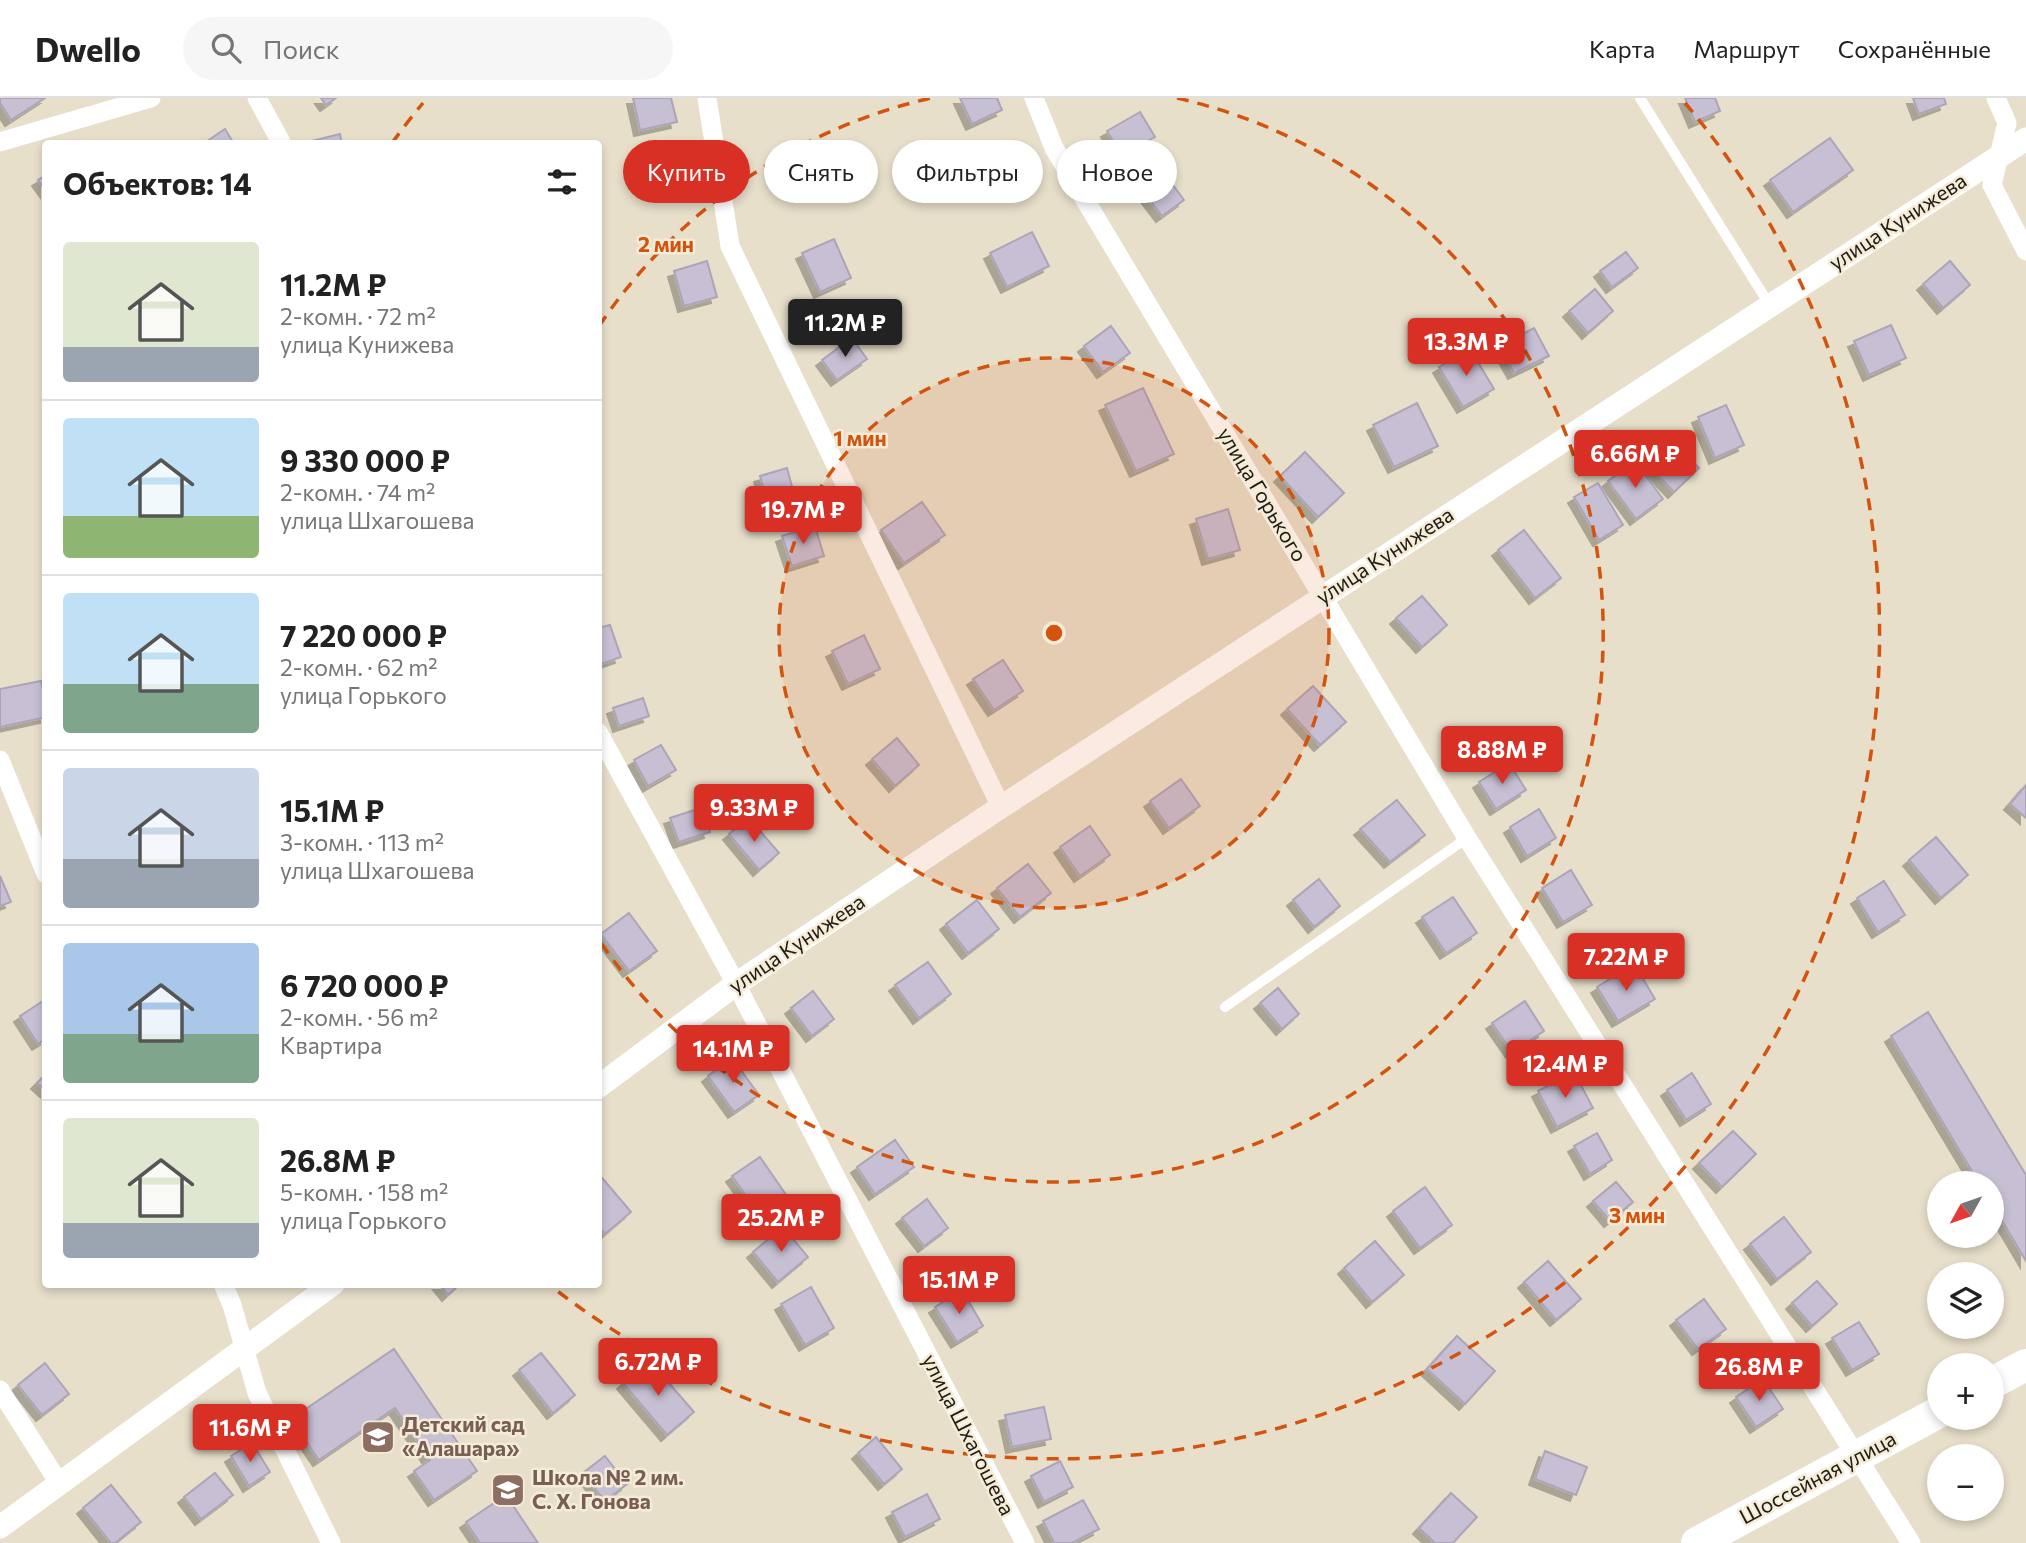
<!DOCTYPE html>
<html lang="ru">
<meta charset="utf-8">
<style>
body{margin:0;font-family:Commissioner,sans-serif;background:#f6f6f6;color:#222;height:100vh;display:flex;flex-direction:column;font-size:26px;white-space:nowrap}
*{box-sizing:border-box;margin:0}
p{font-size:23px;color:#767676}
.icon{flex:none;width:38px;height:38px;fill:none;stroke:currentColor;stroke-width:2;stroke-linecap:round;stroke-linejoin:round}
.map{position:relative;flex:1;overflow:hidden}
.panel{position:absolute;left:42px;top:42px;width:560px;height:1148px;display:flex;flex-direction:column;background:#fff;border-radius:7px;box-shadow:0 4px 10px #0003}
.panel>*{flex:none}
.top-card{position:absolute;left:623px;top:42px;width:665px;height:63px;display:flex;gap:14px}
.needle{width:46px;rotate:230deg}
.controls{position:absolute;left:1927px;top:1073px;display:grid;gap:14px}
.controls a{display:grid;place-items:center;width:77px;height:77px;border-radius:50%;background:#fff;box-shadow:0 4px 10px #0003;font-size:35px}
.price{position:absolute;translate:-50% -60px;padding:0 16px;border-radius:7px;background:#d93025;color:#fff;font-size:23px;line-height:46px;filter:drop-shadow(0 2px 4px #0008)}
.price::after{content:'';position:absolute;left:50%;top:42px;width:21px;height:16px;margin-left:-10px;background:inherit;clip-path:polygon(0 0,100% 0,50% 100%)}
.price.active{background:#222;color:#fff}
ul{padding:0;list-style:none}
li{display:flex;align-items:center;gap:21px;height:175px;padding:0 21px}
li+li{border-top:2px solid #e0e0e0}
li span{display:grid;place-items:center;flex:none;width:196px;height:140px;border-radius:7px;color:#555}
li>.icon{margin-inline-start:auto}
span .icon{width:84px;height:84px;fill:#fffc;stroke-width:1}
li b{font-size:30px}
h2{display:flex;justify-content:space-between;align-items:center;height:84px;padding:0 21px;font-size:30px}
.pill{padding:0 24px;border-radius:32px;background:#fff;box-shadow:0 4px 10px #0003;font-size:24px;line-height:63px}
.pill.active{background:#d93025;color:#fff}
header{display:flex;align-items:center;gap:42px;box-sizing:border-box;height:98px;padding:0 35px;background:#fff;border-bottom:2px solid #e0e0e0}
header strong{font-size:33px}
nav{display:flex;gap:38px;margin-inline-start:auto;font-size:24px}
.search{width:490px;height:63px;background:#f6f6f6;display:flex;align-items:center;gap:18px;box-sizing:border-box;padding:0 24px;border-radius:38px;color:#767676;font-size:26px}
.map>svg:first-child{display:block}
</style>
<header>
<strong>Dwello</strong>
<div class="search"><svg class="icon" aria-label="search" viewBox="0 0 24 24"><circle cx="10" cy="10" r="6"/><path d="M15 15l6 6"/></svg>Поиск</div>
<nav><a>Карта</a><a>Маршрут</a><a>Сохранённые</a></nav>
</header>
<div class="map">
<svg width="2026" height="1445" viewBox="0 0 2026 1445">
<defs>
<filter id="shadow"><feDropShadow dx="-6" dy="6" stdDeviation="0" flood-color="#0004"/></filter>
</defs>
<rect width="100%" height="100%" fill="#e7dfca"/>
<!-- building -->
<g fill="#c7bfd3" stroke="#aca4b8" stroke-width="2" filter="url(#shadow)">
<polygon points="0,0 45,0 11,22 0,5"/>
<polygon points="321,0 336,0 326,7"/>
<polygon points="633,0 671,0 677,24 640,32"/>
<polygon points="960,0 997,0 1002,12 972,26"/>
<polygon points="1685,0 1715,0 1720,13 1695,24"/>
<polygon points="1913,0 1944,0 1946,6 1919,16"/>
<polygon points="1140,14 1155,39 1122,58 1107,33"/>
<polygon points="225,31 234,46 203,46"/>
<polygon points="340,36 342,46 304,45"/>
<polygon points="1830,40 1853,72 1793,114 1770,82"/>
<polygon points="1013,45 1026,66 993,86 980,65"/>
<polygon points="1155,63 1184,102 1162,118 1133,80"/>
<polygon points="46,77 46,93 38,82"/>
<polygon points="1032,134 1049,168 1007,189 990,155"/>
<polygon points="834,141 851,180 820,194 802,155"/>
<polygon points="1626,154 1638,170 1612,189 1600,173"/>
<polygon points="707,163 717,199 684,208 674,173"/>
<polygon points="1950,163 1970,187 1943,210 1923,186"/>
<polygon points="1595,191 1613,213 1588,235 1569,213"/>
<polygon points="1891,227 1906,260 1869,277 1854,243"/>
<polygon points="1111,228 1130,255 1103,274 1084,248"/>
<polygon points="1534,230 1549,258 1514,275 1499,248"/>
<polygon points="852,240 867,261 837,282 822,262"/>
<polygon points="1470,251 1494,291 1463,309 1439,269"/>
<polygon points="1143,290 1174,356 1136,373 1105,307"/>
<polygon points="1417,305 1438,348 1394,369 1373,327"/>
<polygon points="1726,307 1744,347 1715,360 1698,319"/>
<polygon points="1669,339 1699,370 1674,394 1644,363"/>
<polygon points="1305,354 1344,395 1318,419 1280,378"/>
<polygon points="1635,363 1663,401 1636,421 1608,383"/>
<polygon points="787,370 797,407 770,414 760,378"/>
<polygon points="1598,385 1623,427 1599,442 1574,399"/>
<polygon points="922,404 945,437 904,465 881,432"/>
<polygon points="1228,411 1240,452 1208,461 1196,421"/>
<polygon points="815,428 824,458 792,468 782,438"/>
<polygon points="1524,432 1561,480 1535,500 1498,452"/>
<polygon points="1422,498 1447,527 1422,549 1396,520"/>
<polygon points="610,527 621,559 598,567 598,530"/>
<polygon points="864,537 880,571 848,586 832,553"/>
<polygon points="1003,562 1023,593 994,612 973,581"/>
<polygon points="41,583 46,604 46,619 0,629 0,591"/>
<polygon points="1313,588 1346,624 1320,647 1287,611"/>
<polygon points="643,600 649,618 619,628 613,610"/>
<polygon points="897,640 919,667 895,688 872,661"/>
<polygon points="661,647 676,672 648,688 634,662"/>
<polygon points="1509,665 1526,692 1496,711 1479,684"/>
<polygon points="1181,681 1200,708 1169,730 1150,703"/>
<polygon points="2026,687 2026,720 2010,706"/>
<polygon points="1397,702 1425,737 1390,764 1360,731"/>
<polygon points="701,710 710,734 679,744 670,720"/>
<polygon points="1539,711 1556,740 1527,758 1510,729"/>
<polygon points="749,720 779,755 759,772 729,736"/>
<polygon points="1090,728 1110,757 1080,778 1060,749"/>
<polygon points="1936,739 1968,777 1941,800 1909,762"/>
<polygon points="1028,766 1051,795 1020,819 997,790"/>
<polygon points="1571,772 1592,807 1563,824 1542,790"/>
<polygon points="0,778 11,804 0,808"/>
<polygon points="1319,781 1340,808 1314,829 1293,802"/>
<polygon points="1884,783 1905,817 1878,834 1857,800"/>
<polygon points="1453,799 1477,835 1446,855 1422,819"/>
<polygon points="977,802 999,831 968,855 946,826"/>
<polygon points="629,815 657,853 629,873 601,836"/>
<polygon points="928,864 951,896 919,920 895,887"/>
<polygon points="1634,866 1655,901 1618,923 1597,889"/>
<polygon points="1278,890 1299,916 1282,931 1260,905"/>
<polygon points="813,893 834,921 812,938 791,910"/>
<polygon points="46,901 46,941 38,946 20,918"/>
<polygon points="1525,903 1544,933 1512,954 1492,925"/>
<polygon points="1928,914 2026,1077 2026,1163 1992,1106 1992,1085 1979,1085 1891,938"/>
<polygon points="732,960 759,997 734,1014 708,978"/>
<polygon points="1574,974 1593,1010 1557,1029 1538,993"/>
<polygon points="1692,975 1711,1006 1686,1022 1667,992"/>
<polygon points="46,976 46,993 37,985"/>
<polygon points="1733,1033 1756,1056 1722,1089 1699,1065"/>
<polygon points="1597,1035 1612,1062 1590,1076 1574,1048"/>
<polygon points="895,1042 914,1069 875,1096 857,1069"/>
<polygon points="760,1059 789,1101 762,1120 732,1078"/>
<polygon points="598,1075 631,1114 605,1136 598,1128"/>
<polygon points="1616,1084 1633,1104 1610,1123 1593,1103"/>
<polygon points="1425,1089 1452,1127 1420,1150 1393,1113"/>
<polygon points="927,1101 948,1130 924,1148 902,1120"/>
<polygon points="1784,1119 1811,1154 1777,1181 1750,1146"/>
<polygon points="783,1129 808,1159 778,1184 753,1154"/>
<polygon points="1375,1143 1404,1177 1372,1204 1344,1170"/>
<polygon points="1548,1163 1581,1201 1556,1222 1524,1184"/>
<polygon points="1817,1183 1837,1206 1812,1228 1792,1205"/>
<polygon points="439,1186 460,1186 448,1197"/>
<polygon points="811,1189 834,1230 805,1247 781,1206"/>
<polygon points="962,1192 983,1228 957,1244 935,1209"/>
<polygon points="1704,1201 1726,1231 1698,1251 1676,1222"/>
<polygon points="1859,1224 1879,1256 1852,1272 1832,1240"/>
<polygon points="1457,1238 1495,1273 1465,1306 1427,1271"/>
<polygon points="394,1251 477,1373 434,1402 414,1373 430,1362 395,1310 319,1362 291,1321"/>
<polygon points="541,1255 575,1297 553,1315 519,1272"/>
<polygon points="649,1262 694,1314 667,1337 623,1285"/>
<polygon points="45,1265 69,1296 42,1317 18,1287"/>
<polygon points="1763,1281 1783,1311 1756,1329 1736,1299"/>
<polygon points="1044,1309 1051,1341 1012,1349 1005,1317"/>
<polygon points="876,1339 902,1371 884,1386 858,1355"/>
<polygon points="252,1345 270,1374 249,1388 231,1358"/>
<polygon points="1545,1353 1587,1369 1576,1397 1535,1381"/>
<polygon points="605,1358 627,1386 605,1403 583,1375"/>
<polygon points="1060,1363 1073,1389 1044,1404 1031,1378"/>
<polygon points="215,1375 233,1397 201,1421 184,1399"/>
<polygon points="111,1387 141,1424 115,1445 111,1445 83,1410"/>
<polygon points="1451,1395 1477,1419 1453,1445 1435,1445 1419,1430"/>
<polygon points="927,1396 940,1421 905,1439 892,1414"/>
<polygon points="506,1397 538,1445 480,1445 466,1424"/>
<polygon points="1083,1402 1099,1431 1072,1445 1054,1445 1043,1423"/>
</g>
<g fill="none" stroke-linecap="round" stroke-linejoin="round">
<!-- service -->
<g stroke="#fff" stroke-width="10">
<polyline points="1640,0 1769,206"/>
<polyline points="1225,909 1467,740"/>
</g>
<!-- minor -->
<g stroke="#fff" stroke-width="19">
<polyline points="257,0 282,46"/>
<polyline points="707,0 730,148 1001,709"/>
<polyline points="1034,0 1054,50 1467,740 1911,1445"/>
<polyline points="1996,0 2007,25 1992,87 2026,153"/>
<polyline points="0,44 151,0"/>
<polyline points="598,634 736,886 1025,1445"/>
<polyline points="0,662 46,776"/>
<polyline points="223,1186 232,1207 257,1295 331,1445"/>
<polyline points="0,1292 59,1385"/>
</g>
<!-- tertiary -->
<g stroke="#fff" stroke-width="23">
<polyline points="598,989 736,886 1001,709 2026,41"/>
<polyline points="0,1429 333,1186"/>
</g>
<!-- trunk -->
<g stroke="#fff" stroke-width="32">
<polyline points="1992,1285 2026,1267"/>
<polyline points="1697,1445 1939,1314"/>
</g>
</g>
<!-- distance rings -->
<circle cx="1054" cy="535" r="275" fill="#d4530d" fill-opacity=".12"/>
<g fill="none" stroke="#d4530d" stroke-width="3.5" stroke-dasharray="12 9">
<circle cx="1054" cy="535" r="275"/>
<path d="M599 228A549 549 0 0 1 931 0M1177 0A549 549 0 1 1 599 842"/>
<path d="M392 45A824 824 0 0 1 423 5M1685 5A824 824 0 0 1 552 1189"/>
</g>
<!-- icons -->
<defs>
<g id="school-square" transform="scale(1.75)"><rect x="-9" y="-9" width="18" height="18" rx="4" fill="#8d6e63" stroke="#f4ecd7"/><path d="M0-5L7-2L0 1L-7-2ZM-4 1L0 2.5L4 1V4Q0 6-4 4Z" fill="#fff"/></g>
</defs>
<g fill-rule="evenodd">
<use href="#school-square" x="378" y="1339"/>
<use href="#school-square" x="508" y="1392"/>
</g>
<g text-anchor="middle" stroke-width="5" stroke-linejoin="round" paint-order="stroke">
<!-- street labels -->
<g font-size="21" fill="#1f1b14" stroke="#f4ecd7">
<text transform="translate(1898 124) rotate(-33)" y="7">улица Кунижева</text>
<text transform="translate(1262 397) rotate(59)" y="7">улица Горького</text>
<text transform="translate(1385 458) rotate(-33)" y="7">улица Кунижева</text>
<text transform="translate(797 846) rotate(-34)" y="7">улица Кунижева</text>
<text transform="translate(968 1337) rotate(63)" y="7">улица Шхагошева</text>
<text transform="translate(1818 1380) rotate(-28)" y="7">Шоссейная улица</text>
</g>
<!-- education labels -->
<g font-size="21" font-weight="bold" fill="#785e54" stroke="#f4ecd7" text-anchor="start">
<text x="402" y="1334">Детский сад<tspan x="402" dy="24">«Алашара»</tspan></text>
<text x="532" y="1387">Школа № 2 им.<tspan x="532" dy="24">С. Х. Гонова</tspan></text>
</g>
</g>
<circle cx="1054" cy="535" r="10" fill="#d4530d" stroke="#f4ecd7" stroke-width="3.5"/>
<g font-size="21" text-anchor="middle" font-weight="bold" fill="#d4530d" stroke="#f4ecd7" stroke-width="5" stroke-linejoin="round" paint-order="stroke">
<text x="666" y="154">2 мин</text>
<text x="860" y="348">1 мин</text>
<text x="1637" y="1125">3 мин</text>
</g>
</svg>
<div class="controls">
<a><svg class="needle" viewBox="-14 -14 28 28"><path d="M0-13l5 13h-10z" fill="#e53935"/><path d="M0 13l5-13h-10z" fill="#767676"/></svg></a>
<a><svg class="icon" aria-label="layers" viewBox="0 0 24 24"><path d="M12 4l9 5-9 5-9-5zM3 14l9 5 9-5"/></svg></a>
<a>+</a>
<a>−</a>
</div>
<b class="price active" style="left:845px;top:261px">11.2M ₽</b>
<b class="price" style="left:1466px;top:280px">13.3M ₽</b>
<b class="price" style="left:1635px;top:392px">6.66M ₽</b>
<b class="price" style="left:803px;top:448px">19.7M ₽</b>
<b class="price" style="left:1502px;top:688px">8.88M ₽</b>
<b class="price" style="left:754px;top:746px">9.33M ₽</b>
<b class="price" style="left:1626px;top:895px">7.22M ₽</b>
<b class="price" style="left:733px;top:987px">14.1M ₽</b>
<b class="price" style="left:1565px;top:1002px">12.4M ₽</b>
<b class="price" style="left:781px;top:1156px">25.2M ₽</b>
<b class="price" style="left:959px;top:1218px">15.1M ₽</b>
<b class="price" style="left:658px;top:1300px">6.72M ₽</b>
<b class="price" style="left:1759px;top:1305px">26.8M ₽</b>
<b class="price" style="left:250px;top:1366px">11.6M ₽</b>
<div class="top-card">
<a class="pill active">Купить</a>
<a class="pill">Снять</a>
<a class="pill">Фильтры</a>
<a class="pill">Новое</a>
</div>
<section class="panel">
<h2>Объектов: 14<svg class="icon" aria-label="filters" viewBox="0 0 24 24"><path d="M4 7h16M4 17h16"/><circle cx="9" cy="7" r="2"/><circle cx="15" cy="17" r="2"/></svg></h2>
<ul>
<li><span style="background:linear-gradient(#dfe7d0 75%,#9aa5b1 0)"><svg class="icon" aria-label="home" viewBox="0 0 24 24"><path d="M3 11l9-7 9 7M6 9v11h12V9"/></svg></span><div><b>11.2M ₽</b><p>2-комн. · 72 m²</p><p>улица Кунижева</p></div></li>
<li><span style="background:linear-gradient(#bfe0f5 70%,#8fb573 0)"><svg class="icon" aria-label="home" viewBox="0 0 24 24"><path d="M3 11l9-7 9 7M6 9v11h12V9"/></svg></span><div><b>9 330 000 ₽</b><p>2-комн. · 74 m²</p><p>улица Шхагошева</p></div></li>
<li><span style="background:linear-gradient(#bfe0f5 65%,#7fa58c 0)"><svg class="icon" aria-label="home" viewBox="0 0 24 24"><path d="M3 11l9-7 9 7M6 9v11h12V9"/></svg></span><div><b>7 220 000 ₽</b><p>2-комн. · 62 m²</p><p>улица Горького</p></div></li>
<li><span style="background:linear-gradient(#c9d6e8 65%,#9aa5b1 0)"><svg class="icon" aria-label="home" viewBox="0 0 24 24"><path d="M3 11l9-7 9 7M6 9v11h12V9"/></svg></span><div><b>15.1M ₽</b><p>3-комн. · 113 m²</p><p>улица Шхагошева</p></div></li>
<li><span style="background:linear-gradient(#a9c7e8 65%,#7fa58c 0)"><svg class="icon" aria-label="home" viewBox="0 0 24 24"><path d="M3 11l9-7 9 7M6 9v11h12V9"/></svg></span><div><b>6 720 000 ₽</b><p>2-комн. · 56 m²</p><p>Квартира</p></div></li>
<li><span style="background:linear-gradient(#dfe7d0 75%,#9aa5b1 0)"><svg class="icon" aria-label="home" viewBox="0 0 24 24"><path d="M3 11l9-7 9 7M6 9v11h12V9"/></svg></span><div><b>26.8M ₽</b><p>5-комн. · 158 m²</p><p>улица Горького</p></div></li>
</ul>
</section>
</div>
